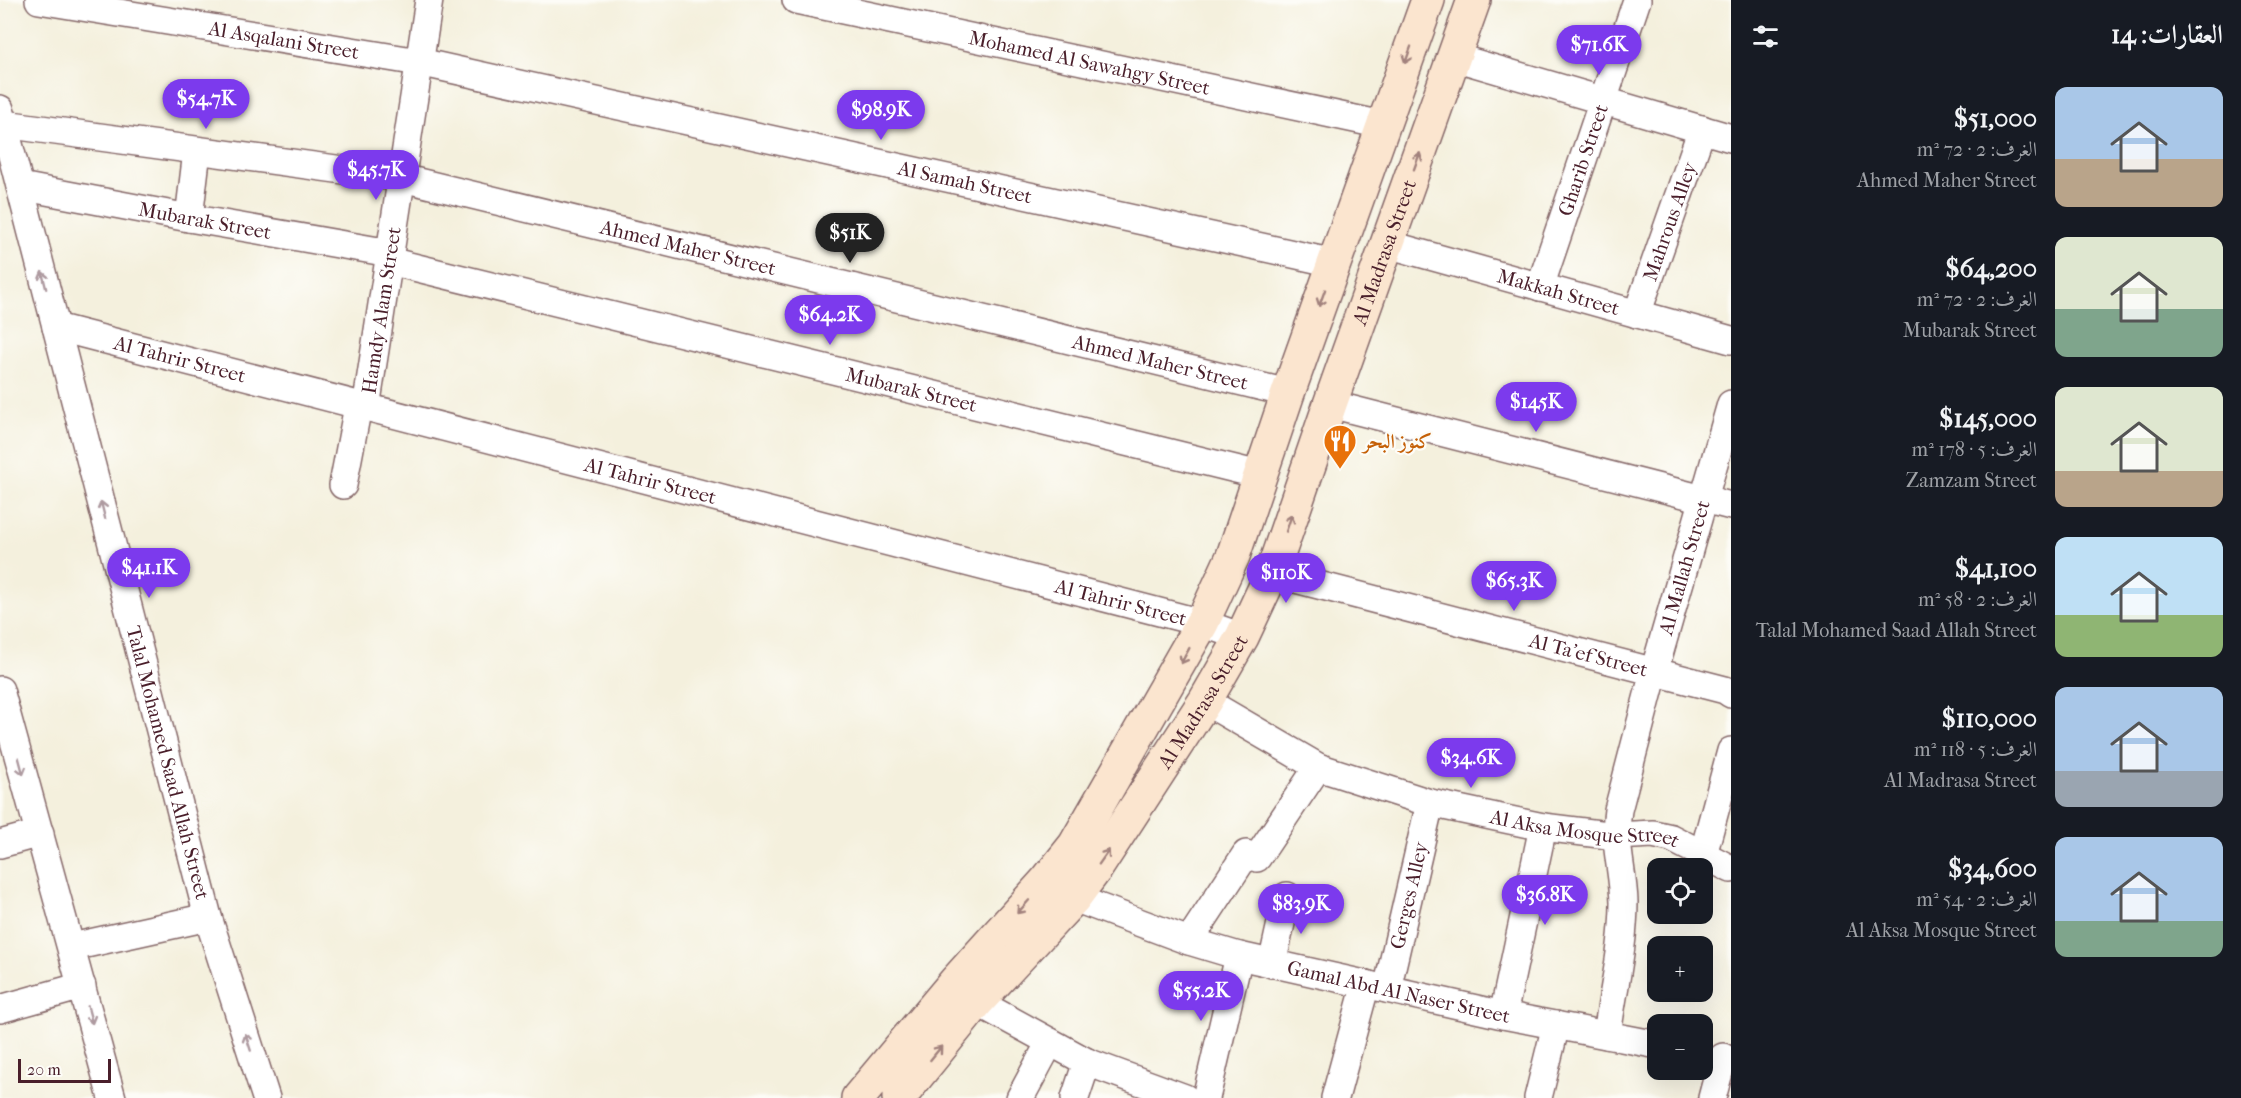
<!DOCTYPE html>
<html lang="ar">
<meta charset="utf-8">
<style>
body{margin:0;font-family:"IM FELL French Canon",Amiri,serif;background:#20242c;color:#f1f3f6;direction:rtl;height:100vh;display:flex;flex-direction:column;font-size:22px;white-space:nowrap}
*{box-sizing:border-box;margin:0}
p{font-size:20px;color:#9ea1a6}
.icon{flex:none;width:33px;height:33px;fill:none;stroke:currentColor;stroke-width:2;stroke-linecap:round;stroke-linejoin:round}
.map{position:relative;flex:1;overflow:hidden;direction:ltr}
.details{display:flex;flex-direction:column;background:#171b24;width:510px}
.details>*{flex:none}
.buttons{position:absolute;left:1647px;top:858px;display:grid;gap:12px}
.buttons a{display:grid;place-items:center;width:66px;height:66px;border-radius:12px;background:#171b24;box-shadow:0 6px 24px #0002;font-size:30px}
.scale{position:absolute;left:18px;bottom:15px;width:93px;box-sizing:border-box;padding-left:6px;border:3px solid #4a1f2b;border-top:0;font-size:16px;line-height:21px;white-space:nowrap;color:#4a1f2b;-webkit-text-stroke:4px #fdfcf7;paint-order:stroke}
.price{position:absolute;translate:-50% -51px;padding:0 14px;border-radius:21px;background:#7c3aed;color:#fff;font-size:20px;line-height:39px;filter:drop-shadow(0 2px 3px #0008)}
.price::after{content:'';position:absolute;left:50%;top:36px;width:18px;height:14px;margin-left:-9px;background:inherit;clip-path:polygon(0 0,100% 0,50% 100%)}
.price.active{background:#222;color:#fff}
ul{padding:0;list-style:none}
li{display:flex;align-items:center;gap:18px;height:150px;padding:0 18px}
li span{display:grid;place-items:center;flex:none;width:168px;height:120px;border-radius:12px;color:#555}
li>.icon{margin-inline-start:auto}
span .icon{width:72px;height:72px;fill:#fffc;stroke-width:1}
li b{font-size:26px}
h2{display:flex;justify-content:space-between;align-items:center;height:72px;padding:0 18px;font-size:26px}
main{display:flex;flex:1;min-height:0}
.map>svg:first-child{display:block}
</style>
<main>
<section class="details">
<h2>العقارات: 14<svg class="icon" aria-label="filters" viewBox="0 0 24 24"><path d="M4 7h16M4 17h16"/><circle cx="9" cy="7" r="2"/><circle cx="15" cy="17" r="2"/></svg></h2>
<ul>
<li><span style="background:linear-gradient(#a9c7e8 60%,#b9a48a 0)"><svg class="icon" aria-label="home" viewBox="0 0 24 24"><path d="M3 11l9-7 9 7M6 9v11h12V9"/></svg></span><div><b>$51,000</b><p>الغرف: 2 · 72 m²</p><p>Ahmed Maher Street</p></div></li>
<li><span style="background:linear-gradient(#dfe7d0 60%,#7fa58c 0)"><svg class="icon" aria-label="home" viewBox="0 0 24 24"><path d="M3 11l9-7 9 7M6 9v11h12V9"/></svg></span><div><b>$64,200</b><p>الغرف: 2 · 72 m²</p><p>Mubarak Street</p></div></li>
<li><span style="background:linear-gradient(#dfe7d0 70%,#b9a48a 0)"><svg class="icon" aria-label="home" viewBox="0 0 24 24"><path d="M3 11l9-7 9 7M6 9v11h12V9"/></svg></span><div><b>$145,000</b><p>الغرف: 5 · 178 m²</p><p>Zamzam Street</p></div></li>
<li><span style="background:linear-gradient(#bfe0f5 65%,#8fb573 0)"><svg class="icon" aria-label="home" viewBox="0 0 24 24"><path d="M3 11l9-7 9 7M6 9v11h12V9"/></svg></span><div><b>$41,100</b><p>الغرف: 2 · 58 m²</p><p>Talal Mohamed Saad Allah Street</p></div></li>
<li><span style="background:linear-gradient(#a9c7e8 70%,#9aa5b1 0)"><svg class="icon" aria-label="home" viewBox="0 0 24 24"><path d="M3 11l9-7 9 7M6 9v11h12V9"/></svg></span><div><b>$110,000</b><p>الغرف: 5 · 118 m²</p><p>Al Madrasa Street</p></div></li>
<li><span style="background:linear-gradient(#a9c7e8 70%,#7fa58c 0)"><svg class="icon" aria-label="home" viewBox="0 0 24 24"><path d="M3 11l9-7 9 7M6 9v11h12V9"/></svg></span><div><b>$34,600</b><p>الغرف: 2 · 54 m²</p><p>Al Aksa Mosque Street</p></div></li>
</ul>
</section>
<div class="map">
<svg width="1731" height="1098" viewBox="0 0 1731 1098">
<rect width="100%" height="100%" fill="#fdfcf7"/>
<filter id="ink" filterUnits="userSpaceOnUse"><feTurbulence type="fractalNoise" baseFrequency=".0167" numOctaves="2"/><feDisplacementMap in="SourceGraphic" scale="12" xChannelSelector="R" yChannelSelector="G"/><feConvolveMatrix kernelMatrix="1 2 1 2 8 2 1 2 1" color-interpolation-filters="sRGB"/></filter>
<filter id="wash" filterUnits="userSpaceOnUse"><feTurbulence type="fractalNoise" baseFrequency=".008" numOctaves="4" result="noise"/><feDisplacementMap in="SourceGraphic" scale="24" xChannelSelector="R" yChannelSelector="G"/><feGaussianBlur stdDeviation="1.35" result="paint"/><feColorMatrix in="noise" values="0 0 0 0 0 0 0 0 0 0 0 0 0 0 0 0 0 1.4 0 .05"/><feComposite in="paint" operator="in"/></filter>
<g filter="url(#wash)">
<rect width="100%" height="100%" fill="#f4f0dd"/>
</g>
<g filter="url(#ink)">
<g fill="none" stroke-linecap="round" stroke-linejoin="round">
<!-- street casing -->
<g stroke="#866869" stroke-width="30">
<g id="street">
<path id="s1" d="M39,0L419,62L1334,263"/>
<path id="s2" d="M796,0L1383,125"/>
<polyline points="1454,57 1731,138"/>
<path id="s3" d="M0,109L208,917L266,1098"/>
<path id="s4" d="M4,124L402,178L1288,393"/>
<path id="s5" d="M20,186L189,218L390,253"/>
<polyline points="189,218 197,151"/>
<path id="s6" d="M1387,244L1731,340"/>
<path id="s7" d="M389,261L1260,475"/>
<path id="s8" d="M1540,287L1637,0"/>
<path id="s9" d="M1637,314L1702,129"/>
<path id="s10" d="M56,327L1202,623L1242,637"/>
<polyline points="1330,404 1731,506"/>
<path id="s11" d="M366,408L429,0"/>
<polyline points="343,485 358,406"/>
<path id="s12" d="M1272,573L1725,690L1731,694"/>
<polyline points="0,690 112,1098"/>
<path id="s13" d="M1205,701L1318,767L1430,803L1543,827L1616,836L1653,834L1671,838L1731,869"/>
<polyline points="0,844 40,833"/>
<polyline points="1703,855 1731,751"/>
<path id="s14" d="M1058,887L1074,898L1189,941L1239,956L1503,1015L1658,1045"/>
<polyline points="1189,941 1246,854 1257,858 1318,767"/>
<polyline points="72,947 208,917"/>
<polyline points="1272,964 1287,896"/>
<path id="s15" d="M1387,989L1430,803"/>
<polyline points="977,1002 1087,1062 1185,1098"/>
<polyline points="0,1009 82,986"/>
<polyline points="1503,1015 1543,827"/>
<path id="s16" d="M1607,1035C1613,991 1624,946 1624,902C1623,871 1613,840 1618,810L1654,672L1731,404"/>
<polyline points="1020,1098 1050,1042"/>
<polyline points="1075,1098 1087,1062"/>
<polyline points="1206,1098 1239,956"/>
<polyline points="1335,1098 1366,984"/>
<polyline points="1538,1098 1556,1025"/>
<polyline points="1712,1098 1723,1057"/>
</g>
</g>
<!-- secondary casing -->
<g stroke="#866869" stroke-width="36">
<g id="secondary">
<polyline points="858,1098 955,982 1047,880 1075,845 1202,623 1233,556 1288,393 1428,0"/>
<path id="s17" d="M899,1098L977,1002L1074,898L1097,867L1205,701L1242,637L1272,573L1330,404L1474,0"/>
</g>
</g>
<!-- street -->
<use href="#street" stroke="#fff" stroke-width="27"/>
<!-- secondary -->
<use href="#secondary" stroke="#fbe5cf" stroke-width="33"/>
</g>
<!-- one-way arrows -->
<defs><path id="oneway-shaft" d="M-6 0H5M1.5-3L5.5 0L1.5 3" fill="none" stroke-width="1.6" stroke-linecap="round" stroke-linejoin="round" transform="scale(1.5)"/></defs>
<g stroke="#a2827d">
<use href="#oneway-shaft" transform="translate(1408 55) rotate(110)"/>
<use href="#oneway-shaft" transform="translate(1417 161) rotate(-70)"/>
<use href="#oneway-shaft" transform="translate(1322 298) rotate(110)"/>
<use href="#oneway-shaft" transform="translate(1289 523) rotate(-71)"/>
<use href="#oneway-shaft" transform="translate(1185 656) rotate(119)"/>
<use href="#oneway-shaft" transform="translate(1104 857) rotate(-55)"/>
<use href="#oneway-shaft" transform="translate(1023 907) rotate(132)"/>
<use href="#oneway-shaft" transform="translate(936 1053) rotate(-51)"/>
</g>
<g stroke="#ae9aa0">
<use href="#oneway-shaft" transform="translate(44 280) rotate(-104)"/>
<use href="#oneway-shaft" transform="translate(103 510) rotate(-104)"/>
<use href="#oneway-shaft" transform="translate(21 766) rotate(75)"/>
<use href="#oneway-shaft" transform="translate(90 1015) rotate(75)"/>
<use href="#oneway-shaft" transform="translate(248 1042) rotate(-108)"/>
</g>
</g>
<!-- icons -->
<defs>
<g id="restaurant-pin" transform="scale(1.725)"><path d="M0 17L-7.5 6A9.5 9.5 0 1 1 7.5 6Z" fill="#e8710a" stroke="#fdfcf7"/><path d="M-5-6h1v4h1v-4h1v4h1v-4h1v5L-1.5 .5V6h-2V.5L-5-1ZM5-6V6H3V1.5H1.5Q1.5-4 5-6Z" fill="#fff"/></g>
</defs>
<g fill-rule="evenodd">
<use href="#restaurant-pin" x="1340" y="441"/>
</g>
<g text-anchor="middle" stroke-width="4.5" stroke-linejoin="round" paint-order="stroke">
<!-- street labels -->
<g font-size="20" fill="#4a1f2b" stroke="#fdfcf7">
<text dy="7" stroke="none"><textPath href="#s1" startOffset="248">Al Asqalani Street</textPath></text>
<text dy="7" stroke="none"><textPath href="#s2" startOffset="300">Mohamed Al Sawahgy Street</textPath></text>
<text dy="7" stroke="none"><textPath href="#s8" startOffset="134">Gharib Street</textPath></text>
<text dy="7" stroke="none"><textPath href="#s1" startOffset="944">Al Samah Street</textPath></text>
<text dy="7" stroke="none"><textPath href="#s5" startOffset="188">Mubarak Street</textPath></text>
<text dy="7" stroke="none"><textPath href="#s9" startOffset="98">Mahrous Alley</textPath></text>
<text dy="7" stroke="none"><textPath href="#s4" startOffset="696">Ahmed Maher Street</textPath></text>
<text dy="7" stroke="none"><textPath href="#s17" startOffset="987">Al Madrasa Street</textPath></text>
<text dy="7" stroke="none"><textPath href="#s6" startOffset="178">Makkah Street</textPath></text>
<text dy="7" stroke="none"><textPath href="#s11" startOffset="99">Hamdy Alam Street</textPath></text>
<text dy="7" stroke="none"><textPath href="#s10" startOffset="128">Al Tahrir Street</textPath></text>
<text dy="7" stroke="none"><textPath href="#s4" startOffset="1182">Ahmed Maher Street</textPath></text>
<text dy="7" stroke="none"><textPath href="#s7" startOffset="538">Mubarak Street</textPath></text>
<text dy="7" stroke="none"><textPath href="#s10" startOffset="614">Al Tahrir Street</textPath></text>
<text dy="7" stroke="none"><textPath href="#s16" startOffset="478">Al Mallah Street</textPath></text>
<text dy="7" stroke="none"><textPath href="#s10" startOffset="1100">Al Tahrir Street</textPath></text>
<text dy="7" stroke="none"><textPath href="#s12" startOffset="327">Al Ta'ef Street</textPath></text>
<text dy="7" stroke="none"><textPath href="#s17" startOffset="501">Al Madrasa Street</textPath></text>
<text dy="7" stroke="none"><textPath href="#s3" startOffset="675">Talal Mohamed Saad Allah Street</textPath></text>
<text dy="7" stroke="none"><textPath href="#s13" startOffset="406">Al Aksa Mosque Street</textPath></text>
<text dy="7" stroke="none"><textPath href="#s15" startOffset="96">Gerges Alley</textPath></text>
<text dy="7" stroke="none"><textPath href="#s14" startOffset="358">Gamal Abd Al Naser Street</textPath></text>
</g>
<!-- food labels -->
<g font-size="20" font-weight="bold" fill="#c56008" stroke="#fdfcf7" text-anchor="start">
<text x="1363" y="448">كنوز البحر</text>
</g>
</g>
</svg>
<div class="buttons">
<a><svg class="icon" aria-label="locate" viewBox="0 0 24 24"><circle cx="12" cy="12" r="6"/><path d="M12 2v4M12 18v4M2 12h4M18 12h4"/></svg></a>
<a>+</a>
<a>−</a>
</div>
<div class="scale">20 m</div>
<b class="price" style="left:1599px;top:76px">$71.6K</b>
<b class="price" style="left:206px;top:130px">$54.7K</b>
<b class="price" style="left:881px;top:141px">$98.9K</b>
<b class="price" style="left:376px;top:201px">$45.7K</b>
<b class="price active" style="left:850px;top:264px">$51K</b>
<b class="price" style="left:830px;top:346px">$64.2K</b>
<b class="price" style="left:1536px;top:433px">$145K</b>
<b class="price" style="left:149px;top:599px">$41.1K</b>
<b class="price" style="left:1286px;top:604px">$110K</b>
<b class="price" style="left:1514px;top:612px">$65.3K</b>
<b class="price" style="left:1471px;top:789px">$34.6K</b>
<b class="price" style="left:1545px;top:926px">$36.8K</b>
<b class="price" style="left:1301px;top:935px">$83.9K</b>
<b class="price" style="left:1201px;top:1022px">$55.2K</b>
</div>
</main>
